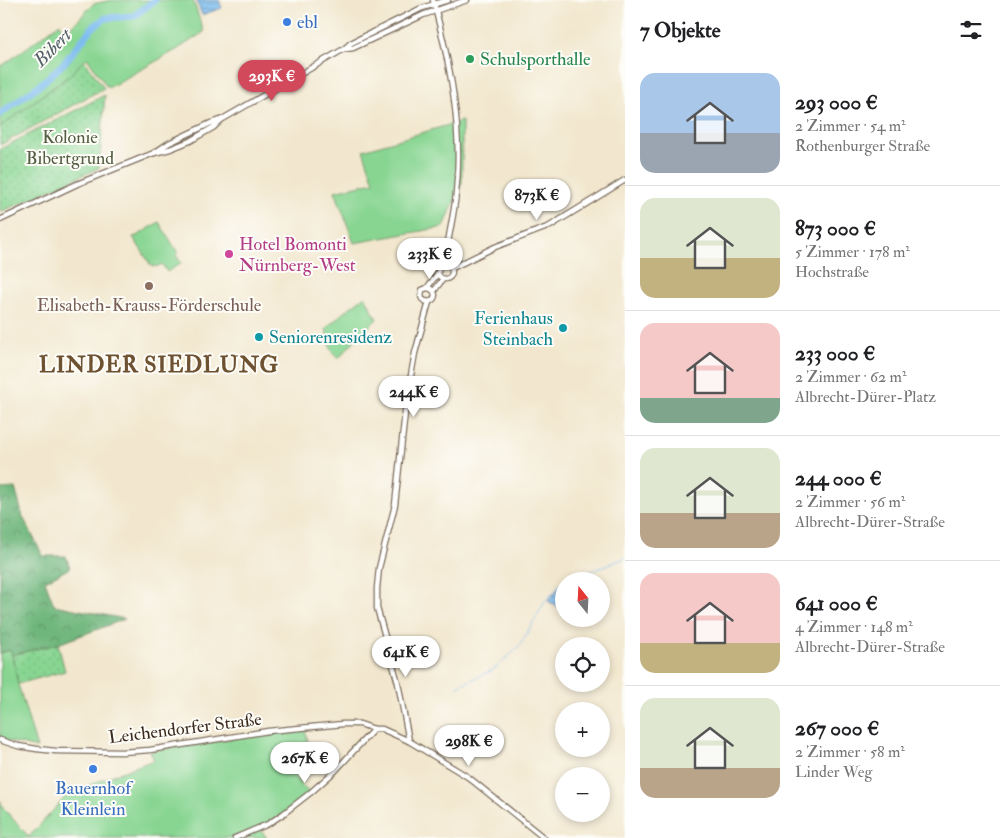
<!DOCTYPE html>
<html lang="de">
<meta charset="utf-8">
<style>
body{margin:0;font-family:"IM FELL Double Pica",serif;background:#f2f2f2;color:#202124;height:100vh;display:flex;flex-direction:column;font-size:19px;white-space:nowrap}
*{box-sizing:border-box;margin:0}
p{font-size:16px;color:#757577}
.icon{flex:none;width:28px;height:28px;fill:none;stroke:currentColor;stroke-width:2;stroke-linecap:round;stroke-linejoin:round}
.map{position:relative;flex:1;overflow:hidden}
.panel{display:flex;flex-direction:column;background:#fff;width:375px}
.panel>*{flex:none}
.needle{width:32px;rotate:342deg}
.buttons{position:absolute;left:555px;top:572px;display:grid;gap:10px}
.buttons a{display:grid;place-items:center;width:55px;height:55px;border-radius:50%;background:#fff;box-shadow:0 2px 8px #0003;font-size:25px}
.price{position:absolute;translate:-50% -42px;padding:0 11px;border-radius:18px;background:#fff;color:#222;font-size:16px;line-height:32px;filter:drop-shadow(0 1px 2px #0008)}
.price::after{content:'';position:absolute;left:50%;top:30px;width:15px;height:11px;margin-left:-8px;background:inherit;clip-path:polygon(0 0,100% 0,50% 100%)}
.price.on{background:#d1495b;color:#fff}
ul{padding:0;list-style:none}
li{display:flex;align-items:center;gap:15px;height:125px;padding:0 15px}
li+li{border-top:1px solid #e0e0e0}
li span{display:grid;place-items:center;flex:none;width:140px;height:100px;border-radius:15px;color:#555}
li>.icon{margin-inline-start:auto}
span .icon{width:60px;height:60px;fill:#fffc;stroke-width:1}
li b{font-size:21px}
h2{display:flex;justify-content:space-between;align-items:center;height:60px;padding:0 15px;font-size:21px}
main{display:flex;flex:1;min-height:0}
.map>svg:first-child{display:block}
</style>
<main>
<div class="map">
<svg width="625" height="838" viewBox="0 0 625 838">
<defs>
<pattern id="forest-crowns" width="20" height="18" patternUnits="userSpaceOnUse" patternTransform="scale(1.25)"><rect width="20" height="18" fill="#6eb67c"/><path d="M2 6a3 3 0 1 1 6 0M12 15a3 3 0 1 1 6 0" fill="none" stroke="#5c9465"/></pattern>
<pattern id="garden-dots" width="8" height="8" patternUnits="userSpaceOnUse" patternTransform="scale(1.25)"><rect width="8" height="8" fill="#88d592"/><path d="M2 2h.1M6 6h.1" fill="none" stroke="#76b77d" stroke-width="1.8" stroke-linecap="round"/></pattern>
<pattern id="water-rules" width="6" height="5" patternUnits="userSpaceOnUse" patternTransform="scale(1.25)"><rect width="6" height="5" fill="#7abbef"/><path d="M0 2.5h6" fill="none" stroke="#6598c1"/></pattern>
</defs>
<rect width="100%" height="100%" fill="#fdfcf7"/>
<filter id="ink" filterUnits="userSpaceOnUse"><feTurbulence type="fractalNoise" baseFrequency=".02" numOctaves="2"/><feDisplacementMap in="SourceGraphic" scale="10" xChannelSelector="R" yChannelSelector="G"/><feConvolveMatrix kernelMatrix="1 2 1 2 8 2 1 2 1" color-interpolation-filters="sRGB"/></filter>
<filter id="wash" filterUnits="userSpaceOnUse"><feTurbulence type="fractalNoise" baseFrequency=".0096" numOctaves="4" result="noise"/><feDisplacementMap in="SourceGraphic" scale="20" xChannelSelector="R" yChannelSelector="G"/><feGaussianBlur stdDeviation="1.12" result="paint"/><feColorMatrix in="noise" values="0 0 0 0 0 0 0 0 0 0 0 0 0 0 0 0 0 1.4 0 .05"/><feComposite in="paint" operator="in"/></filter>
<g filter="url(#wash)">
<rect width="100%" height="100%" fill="#f2e7ce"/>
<!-- green -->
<g fill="#88d592" stroke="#628058">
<polygon points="111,0 193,0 204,32 178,49 108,88 87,58 69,76 0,127 0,66 6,63 60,23 64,35 93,4"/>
<polygon points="462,121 462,183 444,227 354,243 335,191 374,182 363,150"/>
<polygon points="159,222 178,253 176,255 181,263 167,272 162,264 156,267 155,266 152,267 133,237 136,236 137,236"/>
<path d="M365,296L377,319L356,339L338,359C329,350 328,340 326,328L344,312Z"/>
<polygon points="11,650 18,684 37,748 0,739 0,653"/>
<polygon points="305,729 312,759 294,776 310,794 261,830 267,838 0,838 0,800 4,809 29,837 68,794 116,774 154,760 150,751 242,737"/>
</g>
<!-- forest -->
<polygon fill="url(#forest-crowns)" stroke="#54704d" points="15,488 23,517 43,556 66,556 70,568 45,581 54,605 125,619 58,644 12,655 10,650 0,653 0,489"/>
<!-- garden -->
<g fill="url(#garden-dots)" stroke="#628058">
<polygon points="84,60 104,88 0,145 0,127 69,76"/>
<path d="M105,95L99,168C66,182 33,199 0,212V149Z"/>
<polygon points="58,644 65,671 18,684 12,655"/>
</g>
<!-- water -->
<g fill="url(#water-rules)" stroke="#5a7286">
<polygon points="196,0 219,0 222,8 202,15"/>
<polygon points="564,585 564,610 548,601 560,587"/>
</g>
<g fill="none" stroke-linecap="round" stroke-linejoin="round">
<!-- stream -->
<g stroke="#7abbef" stroke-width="1">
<polyline points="567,581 625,558"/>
<polyline points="458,686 493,670 519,647 546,600 557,589 558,586 564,583"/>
</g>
<!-- river -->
<polyline stroke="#7abbef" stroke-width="7" points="0,114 41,84 64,63 93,27 106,18 134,16 155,0"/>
</g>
</g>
<g filter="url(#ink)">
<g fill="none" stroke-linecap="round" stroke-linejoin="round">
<!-- secondary casing -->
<g stroke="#7b6c5c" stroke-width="7">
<g id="secondary">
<path d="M433,0C450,63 463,127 456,193C454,217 447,240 445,264"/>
<polyline points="346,49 353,48 423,15 467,0"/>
<polyline points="154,153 169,143 211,123 221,120 344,49 351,43 422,8 448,0"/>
<polyline points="0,220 77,184 154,153 170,149 190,141 214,127 221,120"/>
<circle cx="445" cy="272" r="7"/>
<polyline points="452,268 495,247 550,226 625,180"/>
<polyline points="434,291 443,279"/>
<polyline points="429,302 425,301 422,299 421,296 422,290 427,288 438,273"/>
<polyline points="0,740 18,746 37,749 56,751 122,752 150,750 268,731 343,724 360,724 374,729 382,729 409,741 468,777 544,838"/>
<path d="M409,741L398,683L377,608V588L379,568L395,505L406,403L415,353L429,302C438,298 436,289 427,288"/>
<polyline points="235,838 268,824 283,814 310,793 335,771 374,729"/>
</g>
</g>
<!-- secondary -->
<use href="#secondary" stroke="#fff" stroke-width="4.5"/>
</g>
</g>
<!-- markers -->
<g fill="#3f7fe0" stroke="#fdfcf7" stroke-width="2">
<circle cx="287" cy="22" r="5"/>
<circle cx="93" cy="769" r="5"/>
</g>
<circle fill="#2e9e5b" stroke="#fdfcf7" stroke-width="2" cx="470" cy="59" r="5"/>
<circle fill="#d1479c" stroke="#fdfcf7" stroke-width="2" cx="229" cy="254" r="5"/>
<circle fill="#8d6e63" stroke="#fdfcf7" stroke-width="2" cx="149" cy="286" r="5"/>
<g fill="#0f9aa8" stroke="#fdfcf7" stroke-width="2">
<circle cx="563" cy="328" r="5"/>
<circle cx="259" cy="337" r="5"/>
</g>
<g text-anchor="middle" stroke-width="4" stroke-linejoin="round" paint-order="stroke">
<!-- shop labels -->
<g font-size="18" fill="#366cbe" stroke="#fdfcf7" text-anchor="start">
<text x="297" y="28">ebl</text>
<text x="93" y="794" text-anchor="middle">Bauernhof<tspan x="93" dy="21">Kleinlein</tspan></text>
</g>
<!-- leisure labels -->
<g font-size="18" fill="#27864d" stroke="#fdfcf7" text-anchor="start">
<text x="480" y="65">Schulsporthalle</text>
</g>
<!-- park labels -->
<g font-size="18" fill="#525d41" stroke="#fdfcf7">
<text x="70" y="143">Kolonie<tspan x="70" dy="21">Bibertgrund</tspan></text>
</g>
<!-- hotel labels -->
<g font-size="18" fill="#b23c85" stroke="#fdfcf7" text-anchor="start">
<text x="239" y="250">Hotel Bomonti<tspan x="239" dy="21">Nürnberg-West</tspan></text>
</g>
<!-- education labels -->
<g font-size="18" fill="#785e54" stroke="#fdfcf7">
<text x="149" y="311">Elisabeth-Krauss-Förderschule</text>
</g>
<!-- culture labels -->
<g font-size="18" fill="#0d838f" stroke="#fdfcf7" text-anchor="end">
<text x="553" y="324">Ferienhaus<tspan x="553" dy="21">Steinbach</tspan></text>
<text x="269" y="343" text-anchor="start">Seniorenresidenz</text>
</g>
<!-- street labels -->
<g font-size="18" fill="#3b2a1e" stroke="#fdfcf7">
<text transform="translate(185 728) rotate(-7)" y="6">Leichendorfer Straße</text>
</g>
<!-- water labels -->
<g font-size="19" font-style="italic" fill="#515d67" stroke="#fdfcf7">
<text transform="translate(52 47) rotate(-45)" y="7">Bibert</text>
</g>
<!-- district labels -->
<g font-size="22" font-weight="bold" letter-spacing="1" fill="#6e5131" stroke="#fdfcf7">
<text x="159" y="372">LINDER SIEDLUNG</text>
</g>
</g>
</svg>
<div class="buttons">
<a><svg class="needle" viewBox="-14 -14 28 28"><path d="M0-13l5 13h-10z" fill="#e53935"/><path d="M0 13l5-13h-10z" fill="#757577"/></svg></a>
<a><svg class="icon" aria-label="locate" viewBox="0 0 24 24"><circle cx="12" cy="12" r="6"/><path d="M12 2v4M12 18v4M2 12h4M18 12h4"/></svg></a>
<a>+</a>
<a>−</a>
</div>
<b class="price on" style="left:272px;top:102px">293K €</b>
<b class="price" style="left:537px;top:221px">873K €</b>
<b class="price" style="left:430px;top:280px">233K €</b>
<b class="price" style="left:414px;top:418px">244K €</b>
<b class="price" style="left:406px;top:678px">641K €</b>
<b class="price" style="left:469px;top:767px">298K €</b>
<b class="price" style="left:305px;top:784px">267K €</b>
</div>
<section class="panel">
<h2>7 Objekte<svg class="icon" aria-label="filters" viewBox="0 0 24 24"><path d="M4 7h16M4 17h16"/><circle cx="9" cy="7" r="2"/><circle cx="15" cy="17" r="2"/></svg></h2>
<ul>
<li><span style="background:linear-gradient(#a9c7e8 60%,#9aa5b1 0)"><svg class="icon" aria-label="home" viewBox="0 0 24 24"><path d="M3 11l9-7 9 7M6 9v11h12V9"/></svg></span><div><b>293 000 €</b><p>2 Zimmer · 54 m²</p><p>Rothenburger Straße</p></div></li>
<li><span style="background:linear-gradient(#dfe7d0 60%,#c2b280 0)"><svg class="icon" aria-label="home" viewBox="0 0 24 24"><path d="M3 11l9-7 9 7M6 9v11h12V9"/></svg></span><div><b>873 000 €</b><p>5 Zimmer · 178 m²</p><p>Hochstraße</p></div></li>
<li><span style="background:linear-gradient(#f6c9c9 75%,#7fa58c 0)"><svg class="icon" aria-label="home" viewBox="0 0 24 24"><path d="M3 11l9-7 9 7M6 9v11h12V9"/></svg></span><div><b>233 000 €</b><p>2 Zimmer · 62 m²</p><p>Albrecht-Dürer-Platz</p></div></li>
<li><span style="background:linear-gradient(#dfe7d0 65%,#b9a48a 0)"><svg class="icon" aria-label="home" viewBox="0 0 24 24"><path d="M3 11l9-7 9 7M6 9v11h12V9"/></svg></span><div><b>244 000 €</b><p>2 Zimmer · 56 m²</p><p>Albrecht-Dürer-Straße</p></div></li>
<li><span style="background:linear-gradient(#f6c9c9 70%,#c2b280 0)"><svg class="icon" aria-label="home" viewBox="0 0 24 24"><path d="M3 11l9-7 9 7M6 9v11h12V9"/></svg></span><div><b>641 000 €</b><p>4 Zimmer · 148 m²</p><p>Albrecht-Dürer-Straße</p></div></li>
<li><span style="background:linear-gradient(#dfe7d0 70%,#b9a48a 0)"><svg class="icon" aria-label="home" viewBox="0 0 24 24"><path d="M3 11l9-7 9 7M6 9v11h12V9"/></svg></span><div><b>267 000 €</b><p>2 Zimmer · 58 m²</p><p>Linder Weg</p></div></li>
</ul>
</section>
</main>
